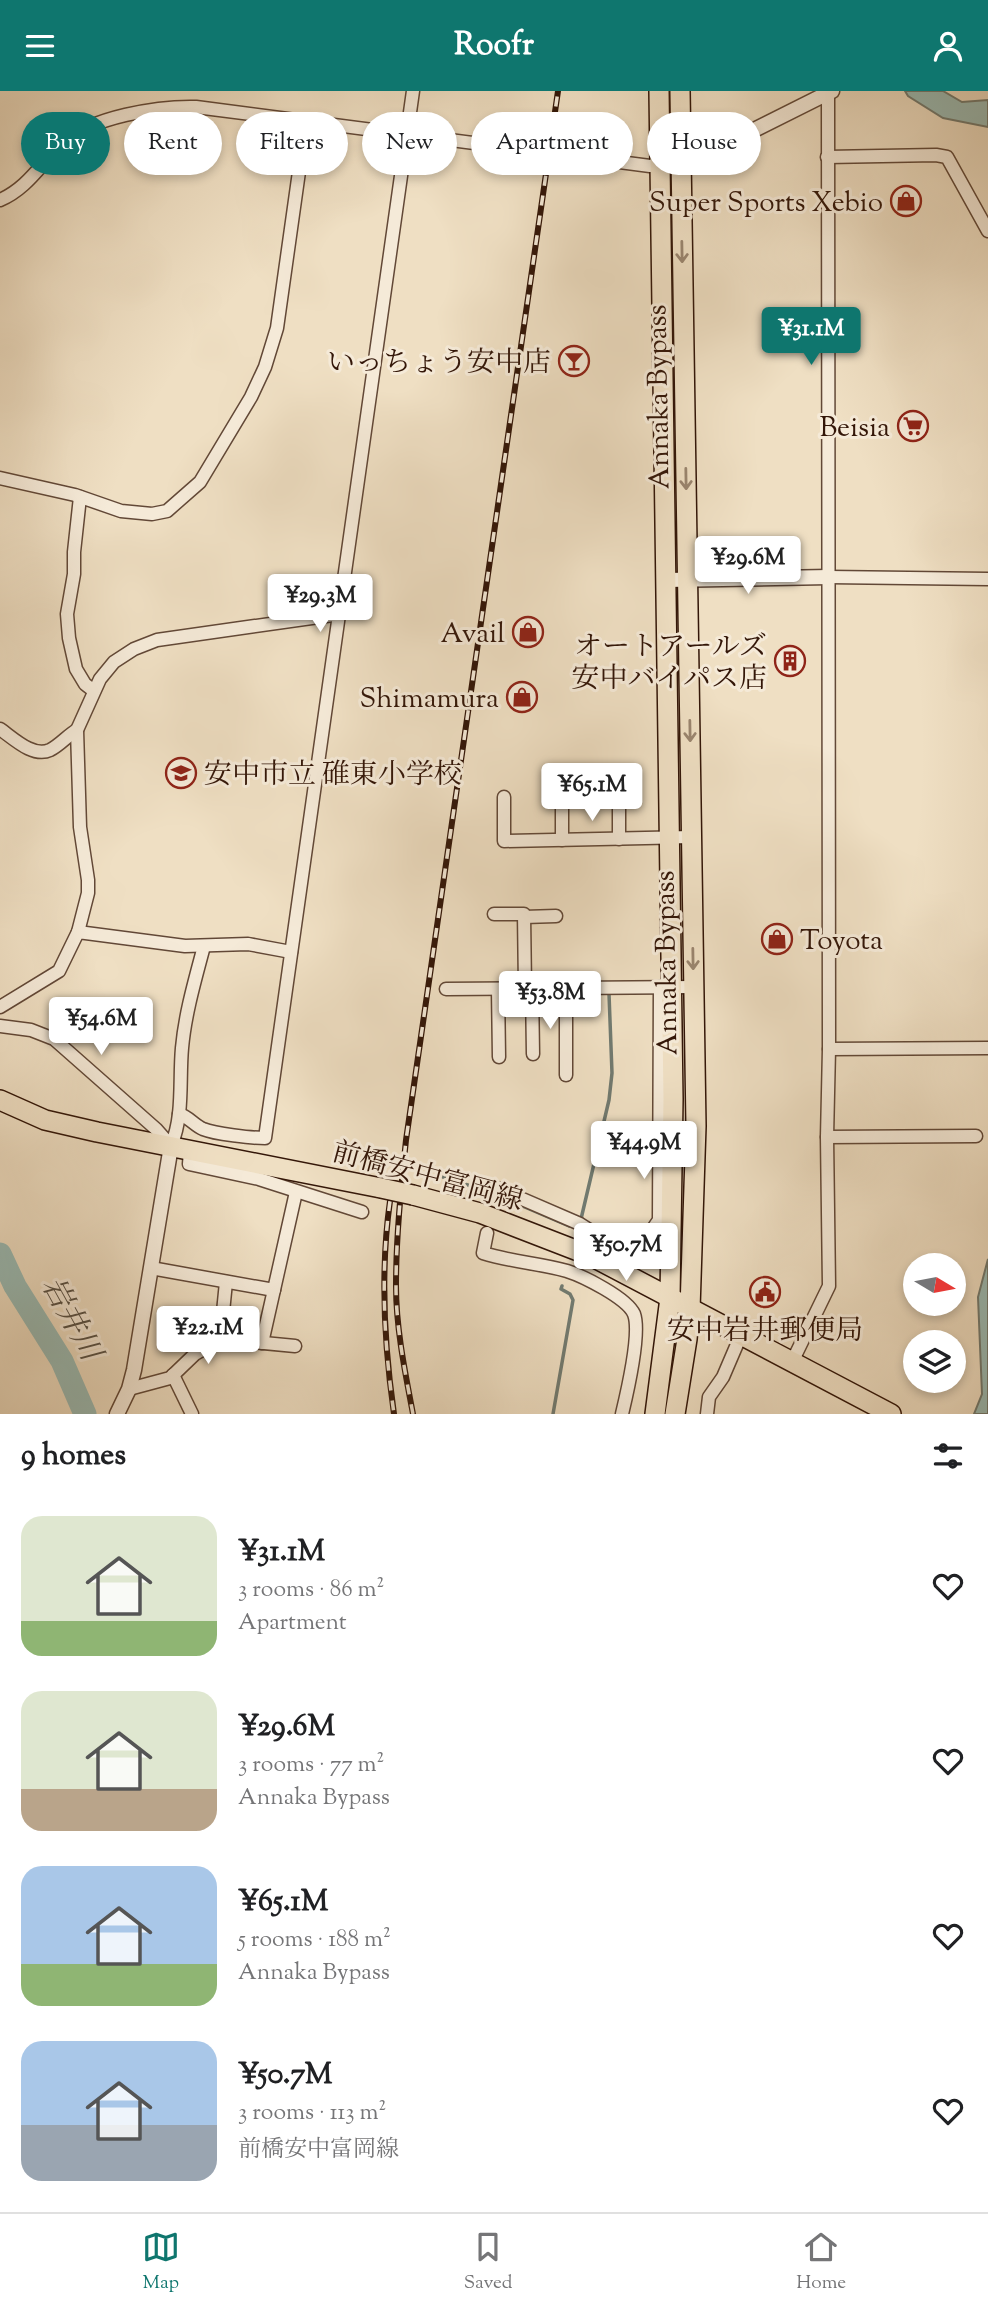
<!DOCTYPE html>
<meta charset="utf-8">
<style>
body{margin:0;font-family:"Sorts Mill Goudy","Noto Serif JP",serif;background:#f6f6f6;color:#202124;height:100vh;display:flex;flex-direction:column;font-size:26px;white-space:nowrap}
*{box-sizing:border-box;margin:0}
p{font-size:23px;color:#757577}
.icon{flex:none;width:38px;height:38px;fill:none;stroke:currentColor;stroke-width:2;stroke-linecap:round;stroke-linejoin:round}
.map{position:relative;height:1323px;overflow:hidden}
.details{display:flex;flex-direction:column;background:#fff;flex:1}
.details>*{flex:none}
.top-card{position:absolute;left:21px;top:21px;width:947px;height:63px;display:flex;gap:14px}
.needle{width:46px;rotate:100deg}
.tools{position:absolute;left:903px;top:1162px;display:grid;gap:14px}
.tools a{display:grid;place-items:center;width:63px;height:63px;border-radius:50%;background:#fff;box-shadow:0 4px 10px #0003;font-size:35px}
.price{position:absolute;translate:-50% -60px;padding:0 16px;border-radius:7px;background:#fff;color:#222;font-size:23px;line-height:46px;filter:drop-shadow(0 2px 4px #0008)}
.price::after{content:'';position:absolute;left:50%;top:42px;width:21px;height:16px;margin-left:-10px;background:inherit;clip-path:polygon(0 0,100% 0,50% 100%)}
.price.on{background:#0f766e;color:#fff}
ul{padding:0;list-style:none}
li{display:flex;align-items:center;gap:21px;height:175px;padding:0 21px}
li span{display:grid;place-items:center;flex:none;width:196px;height:140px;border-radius:21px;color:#555}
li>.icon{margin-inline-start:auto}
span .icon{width:84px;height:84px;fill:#fffc;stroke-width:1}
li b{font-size:30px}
h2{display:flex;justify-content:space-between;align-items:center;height:84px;padding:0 21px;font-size:30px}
.chip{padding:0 24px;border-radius:32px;background:#fff;box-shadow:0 4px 10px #0003;font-size:24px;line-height:63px}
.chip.on{background:#0f766e;color:#fff}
header{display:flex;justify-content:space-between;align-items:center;height:91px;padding:0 21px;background:#0f766e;color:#fff;font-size:32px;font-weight:700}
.tabs{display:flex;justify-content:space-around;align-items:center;height:98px;border-top:2px solid #e0e0e0;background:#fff;font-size:19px;color:#757577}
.tabs a{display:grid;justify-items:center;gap:4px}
.tabs .on{color:#0f766e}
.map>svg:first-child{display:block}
</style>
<header><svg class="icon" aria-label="menu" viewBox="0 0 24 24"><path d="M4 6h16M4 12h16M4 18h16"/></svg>Roofr<svg class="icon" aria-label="person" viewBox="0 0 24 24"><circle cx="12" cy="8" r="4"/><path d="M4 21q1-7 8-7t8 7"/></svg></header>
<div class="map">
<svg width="988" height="1323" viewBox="0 0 988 1323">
<rect width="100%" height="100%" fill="#efdfc3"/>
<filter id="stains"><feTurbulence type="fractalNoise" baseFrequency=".00286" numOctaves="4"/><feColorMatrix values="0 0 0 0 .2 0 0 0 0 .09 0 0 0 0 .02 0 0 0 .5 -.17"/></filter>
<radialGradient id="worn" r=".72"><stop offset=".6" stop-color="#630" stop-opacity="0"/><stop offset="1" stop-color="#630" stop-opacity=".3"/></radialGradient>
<!-- water -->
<g fill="#9abcb6" stroke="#717a70" stroke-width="2">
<polygon points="905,0 943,0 962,11 988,9 988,36 943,27 908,5"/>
<polygon points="988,1168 988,1323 974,1323 982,1303 978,1206"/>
</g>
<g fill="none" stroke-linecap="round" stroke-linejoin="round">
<!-- stream -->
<g stroke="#717a70" stroke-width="3.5">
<polyline points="443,1086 486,1100"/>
<polyline points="513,1111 569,1135"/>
<polyline points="581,1128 609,1009 612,982 609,903"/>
<polyline points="553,1323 573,1209 570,1203 561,1198 562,1195"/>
</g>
<!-- river -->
<polyline stroke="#9abcb6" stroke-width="23" points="0,1163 15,1195 62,1270 85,1323"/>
<!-- minor-tunnel -->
<polyline stroke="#c9b79e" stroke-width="12" stroke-dasharray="12 6" stroke-linecap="butt" points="490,1133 497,1110"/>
<!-- minor casing -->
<g stroke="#624837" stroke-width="15">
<g id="minor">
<polyline points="827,66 936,64 947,66 988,140"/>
<path d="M0,109C28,97 41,72 63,52C91,26 158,15 196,16L650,75L660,74"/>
<polyline points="0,387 75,404 121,420 152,423 167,420 200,391 251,306 265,276 277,237 306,31"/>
<polyline points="80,406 74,461 74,483 67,523 69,547 76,578 85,593 94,600"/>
<polyline points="829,486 988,488"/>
<path d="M0,638C13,647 33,667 50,659C60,654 68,644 77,639"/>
<polyline points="619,704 619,748"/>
<polyline points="562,705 562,749"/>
<polyline points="504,706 504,750 691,746"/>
<polyline points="494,823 524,823 525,897"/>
<polyline points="524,826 556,825"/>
<polyline points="78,841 88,802 88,789 80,736 77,639 100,588 114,571 134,558 157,549 340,523"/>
<polyline points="532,897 533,963"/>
<polyline points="446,898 694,896"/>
<polyline points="498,898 499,966"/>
<polyline points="0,916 59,880 78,841 185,855 248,853 291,861"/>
<path d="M0,935L31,939L54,948L156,1038L171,1055C184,1024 179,990 182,957C185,923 195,889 204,855"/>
<polyline points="829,958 988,957"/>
<polyline points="566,984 566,897"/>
<path d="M179,1023C189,1026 194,1034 203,1038C215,1043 252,1047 265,1047L413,0"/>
<polyline points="827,1046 976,1045"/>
<polyline points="190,1060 189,1073 259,1088 362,1121"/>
<polyline points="492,1095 580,1133 602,1147 616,1150 646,1148 659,1129 660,896"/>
<path d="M487,1142L483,1162C511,1171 539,1172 567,1180C583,1185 627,1207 634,1223C641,1242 627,1302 622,1323"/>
<polyline points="151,1177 274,1199"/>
<polyline points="220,1251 226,1191"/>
<polyline points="262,1252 296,1101"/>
<polyline points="792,1271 829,1195 827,1046 829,958 828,3"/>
<polyline points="173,1284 192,1323"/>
<polyline points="129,1298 170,1287 195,1263 214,1252 232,1249 295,1255"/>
<polyline points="707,1323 709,1306 723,1286 741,1244"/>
</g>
</g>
<!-- tertiary casing -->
<g stroke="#624837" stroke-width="17">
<g id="tertiary">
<polyline points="674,70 716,58 832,0"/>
<polyline points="667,489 829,486"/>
<polyline points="117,1323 129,1298 134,1279 171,1055"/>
</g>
</g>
<!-- primary casing -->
<g stroke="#331608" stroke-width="22">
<g id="primary">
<polyline points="0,1009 45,1029 97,1041 381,1097"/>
<polyline points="413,1104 480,1122 591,1165 891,1323"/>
</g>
</g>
<!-- trunk casing -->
<g stroke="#331608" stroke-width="22">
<g id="trunk">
<polyline points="655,1323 670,1207 673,1008 659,0"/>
<polyline points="675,1323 687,1248 690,1218 696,1035 680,0"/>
</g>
</g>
<!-- minor -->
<use href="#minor" stroke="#f5ead8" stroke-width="12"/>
<!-- tertiary -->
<use href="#tertiary" stroke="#f5ead8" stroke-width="14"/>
<!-- primary -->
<use href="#primary" stroke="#efdfc3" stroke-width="19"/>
<!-- trunk -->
<use href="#trunk" stroke="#efdfc3" stroke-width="19"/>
<!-- rail casing -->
<g stroke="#331608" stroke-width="6">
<g id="rail">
<path d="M390,1110C380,1181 384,1253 394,1323"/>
<path d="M413,1323C405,1281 396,1237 396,1195C396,1146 401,1098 406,1049L558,0"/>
</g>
</g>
<!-- rail -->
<use href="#rail" stroke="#f5ead8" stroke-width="3.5" stroke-dasharray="10" stroke-linecap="butt"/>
<!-- primary-bridge casing -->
<g stroke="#331608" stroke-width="22" stroke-linecap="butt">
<polyline id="primary-bridge" points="381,1097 413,1104"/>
</g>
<!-- primary-bridge -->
<use href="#primary-bridge" stroke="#efdfc3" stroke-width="19"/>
</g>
<!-- one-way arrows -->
<defs><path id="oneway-shaft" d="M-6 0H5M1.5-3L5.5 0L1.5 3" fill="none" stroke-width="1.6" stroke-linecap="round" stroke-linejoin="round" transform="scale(1.75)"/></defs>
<g stroke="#9a856f">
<use href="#oneway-shaft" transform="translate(682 161) rotate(89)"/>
<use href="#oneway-shaft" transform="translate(686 388) rotate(89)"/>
<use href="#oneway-shaft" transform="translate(690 640) rotate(89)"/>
<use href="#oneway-shaft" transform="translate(693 868) rotate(89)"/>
</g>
<!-- icons -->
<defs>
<g id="shop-ring" transform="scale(1.575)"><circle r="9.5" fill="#f5ead8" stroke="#8f2418" stroke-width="1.5"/><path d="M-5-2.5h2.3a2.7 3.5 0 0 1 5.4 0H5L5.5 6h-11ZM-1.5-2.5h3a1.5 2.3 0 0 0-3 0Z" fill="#8f2418"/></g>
<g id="bar-ring" transform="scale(1.575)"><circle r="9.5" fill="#f5ead8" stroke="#8f2418" stroke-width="1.5"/><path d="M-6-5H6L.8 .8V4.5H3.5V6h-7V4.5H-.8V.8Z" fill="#8f2418"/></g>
<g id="supermarket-ring" transform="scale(1.575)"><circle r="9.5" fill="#f5ead8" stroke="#8f2418" stroke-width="1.5"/><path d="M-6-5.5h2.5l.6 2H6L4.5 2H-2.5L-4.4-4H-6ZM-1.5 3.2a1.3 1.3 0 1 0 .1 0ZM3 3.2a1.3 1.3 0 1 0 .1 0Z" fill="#8f2418"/></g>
<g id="building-ring" transform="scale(1.575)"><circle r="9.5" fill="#f5ead8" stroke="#8f2418" stroke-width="1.5"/><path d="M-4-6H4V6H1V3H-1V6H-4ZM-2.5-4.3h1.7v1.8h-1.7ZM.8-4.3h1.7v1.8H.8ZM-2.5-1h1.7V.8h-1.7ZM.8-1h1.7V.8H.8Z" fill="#8f2418"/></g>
<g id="school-ring" transform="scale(1.575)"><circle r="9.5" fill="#f5ead8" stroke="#8f2418" stroke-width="1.5"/><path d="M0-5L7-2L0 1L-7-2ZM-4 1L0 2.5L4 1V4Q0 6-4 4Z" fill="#8f2418"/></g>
<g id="civic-ring" transform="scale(1.575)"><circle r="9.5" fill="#f5ead8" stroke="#8f2418" stroke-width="1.5"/><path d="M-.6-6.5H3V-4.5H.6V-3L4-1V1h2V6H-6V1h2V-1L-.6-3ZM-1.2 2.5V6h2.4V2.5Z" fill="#8f2418"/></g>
</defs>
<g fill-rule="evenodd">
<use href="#shop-ring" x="906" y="110"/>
<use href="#bar-ring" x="574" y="270"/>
<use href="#supermarket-ring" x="913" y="335"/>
<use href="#shop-ring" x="528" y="541"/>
<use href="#building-ring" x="790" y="570"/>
<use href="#shop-ring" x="522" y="606"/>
<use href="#school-ring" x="181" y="682"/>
<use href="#shop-ring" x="777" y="848"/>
<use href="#civic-ring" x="765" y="1201"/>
</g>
<g text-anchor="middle" stroke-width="6" stroke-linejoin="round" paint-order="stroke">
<!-- poi labels -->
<g font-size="28" fill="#331608" stroke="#f5ead8" text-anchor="end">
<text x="883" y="120">Super Sports Xebio</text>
<text x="551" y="280">いっちょう安中店</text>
<text x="890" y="345">Beisia</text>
<text x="505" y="551">Avail</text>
<text x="767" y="564">オートアールズ<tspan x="767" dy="32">安中バイパス店</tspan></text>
<text x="499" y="616">Shimamura</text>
<text x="204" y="692" text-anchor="start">安中市立 碓東小学校</text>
<text x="800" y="858" text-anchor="start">Toyota</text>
<text x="765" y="1248" text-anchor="middle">安中岩井郵便局</text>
</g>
<!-- street labels -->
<g font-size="28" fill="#331608" stroke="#f5ead8">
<text transform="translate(657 306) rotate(-91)" y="10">Annaka Bypass</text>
<text transform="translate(665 872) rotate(-91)" y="10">Annaka Bypass</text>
<text transform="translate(428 1084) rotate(15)" y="10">前橋安中富岡線</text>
</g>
<!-- water labels -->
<g font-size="30" font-style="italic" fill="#575045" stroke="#f5ead8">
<text transform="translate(72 1227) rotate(61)" y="10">岩井川</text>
</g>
</g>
<rect width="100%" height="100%" filter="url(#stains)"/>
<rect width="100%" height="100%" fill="url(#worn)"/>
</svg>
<div class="tools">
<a><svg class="needle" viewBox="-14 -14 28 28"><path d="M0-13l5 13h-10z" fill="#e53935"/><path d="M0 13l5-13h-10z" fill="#757577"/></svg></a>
<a><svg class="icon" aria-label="layers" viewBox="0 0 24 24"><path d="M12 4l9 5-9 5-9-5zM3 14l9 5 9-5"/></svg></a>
</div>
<b class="price on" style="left:811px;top:276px">¥31.1M</b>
<b class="price" style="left:748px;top:505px">¥29.6M</b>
<b class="price" style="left:320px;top:543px">¥29.3M</b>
<b class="price" style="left:592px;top:732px">¥65.1M</b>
<b class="price" style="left:550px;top:940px">¥53.8M</b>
<b class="price" style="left:101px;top:966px">¥54.6M</b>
<b class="price" style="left:644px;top:1090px">¥44.9M</b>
<b class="price" style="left:626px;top:1192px">¥50.7M</b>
<b class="price" style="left:208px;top:1275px">¥22.1M</b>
<div class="top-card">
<a class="chip on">Buy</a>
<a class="chip">Rent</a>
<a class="chip">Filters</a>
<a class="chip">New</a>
<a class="chip">Apartment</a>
<a class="chip">House</a>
</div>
</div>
<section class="details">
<h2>9 homes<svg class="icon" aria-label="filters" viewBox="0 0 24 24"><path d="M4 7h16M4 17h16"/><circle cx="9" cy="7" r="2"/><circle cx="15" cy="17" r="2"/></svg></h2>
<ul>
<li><span style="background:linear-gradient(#dfe7d0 75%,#8fb573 0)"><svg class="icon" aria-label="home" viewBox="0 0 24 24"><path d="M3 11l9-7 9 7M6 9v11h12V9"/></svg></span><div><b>¥31.1M</b><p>3 rooms · 86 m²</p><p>Apartment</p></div><svg class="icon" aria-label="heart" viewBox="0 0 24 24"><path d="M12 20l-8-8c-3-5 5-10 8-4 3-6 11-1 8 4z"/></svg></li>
<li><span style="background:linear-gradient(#dfe7d0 70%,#b9a48a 0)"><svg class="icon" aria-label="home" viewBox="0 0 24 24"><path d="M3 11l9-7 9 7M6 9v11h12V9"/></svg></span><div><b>¥29.6M</b><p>3 rooms · 77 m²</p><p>Annaka Bypass</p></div><svg class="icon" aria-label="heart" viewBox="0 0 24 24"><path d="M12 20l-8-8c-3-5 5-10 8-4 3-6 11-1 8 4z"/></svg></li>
<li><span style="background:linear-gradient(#a9c7e8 70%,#8fb573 0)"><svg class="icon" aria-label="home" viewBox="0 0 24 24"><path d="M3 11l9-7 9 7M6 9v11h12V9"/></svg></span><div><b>¥65.1M</b><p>5 rooms · 188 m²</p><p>Annaka Bypass</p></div><svg class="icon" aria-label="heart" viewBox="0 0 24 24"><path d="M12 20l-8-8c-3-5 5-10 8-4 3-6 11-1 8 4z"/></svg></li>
<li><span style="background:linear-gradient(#a9c7e8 60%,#9aa5b1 0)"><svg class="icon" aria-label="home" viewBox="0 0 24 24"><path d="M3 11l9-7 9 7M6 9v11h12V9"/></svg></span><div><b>¥50.7M</b><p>3 rooms · 113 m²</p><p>前橋安中富岡線</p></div><svg class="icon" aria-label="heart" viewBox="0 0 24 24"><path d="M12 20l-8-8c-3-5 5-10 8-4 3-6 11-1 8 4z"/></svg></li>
</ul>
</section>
<nav class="tabs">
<a class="on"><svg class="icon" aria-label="map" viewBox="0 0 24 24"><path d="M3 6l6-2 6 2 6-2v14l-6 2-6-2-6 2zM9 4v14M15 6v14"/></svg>Map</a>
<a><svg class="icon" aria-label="saved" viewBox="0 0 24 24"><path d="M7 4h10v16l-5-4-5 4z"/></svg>Saved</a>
<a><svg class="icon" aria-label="home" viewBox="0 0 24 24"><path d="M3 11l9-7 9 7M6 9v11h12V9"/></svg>Home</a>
</nav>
